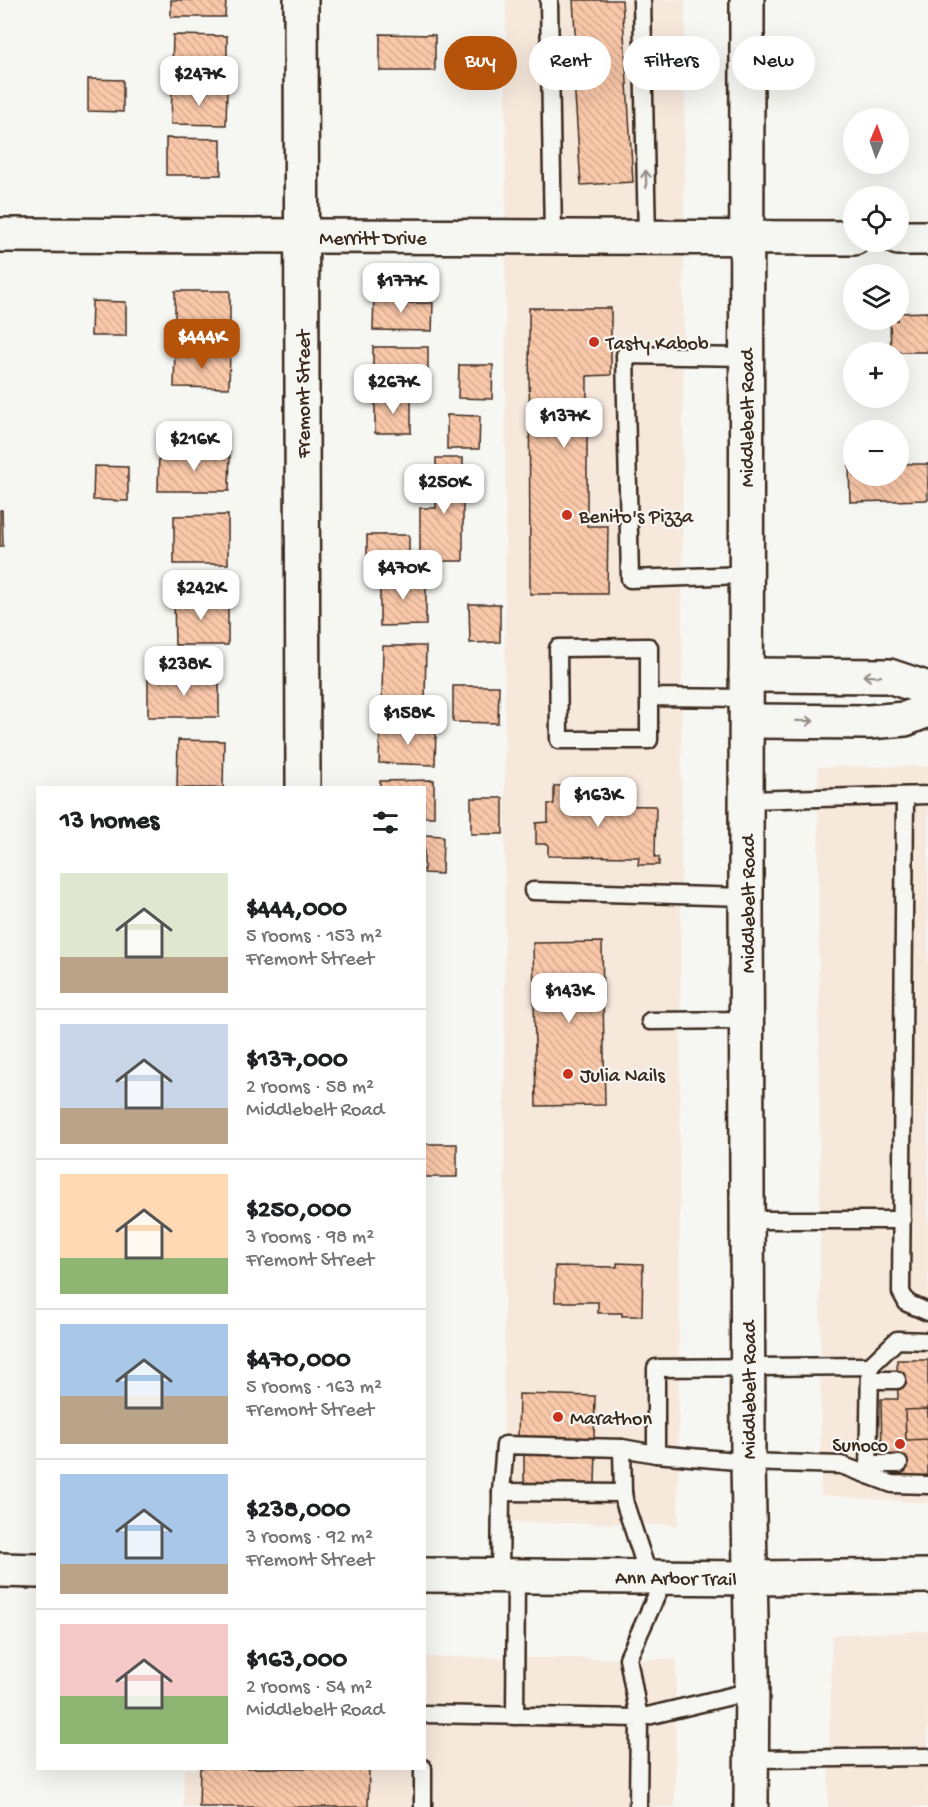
<!DOCTYPE html>
<meta charset="utf-8">
<style>
body{margin:0;font-family:"Gochi Hand",sans-serif;background:#f2f2f2;color:#202124;height:100vh;display:flex;flex-direction:column;font-size:22px;white-space:nowrap}
*{box-sizing:border-box;margin:0}
p{font-size:20px;color:#757577}
.icon{flex:none;width:33px;height:33px;fill:none;stroke:currentColor;stroke-width:2;stroke-linecap:round;stroke-linejoin:round}
.map{position:relative;flex:1;overflow:hidden}
.side{position:absolute;left:36px;top:786px;width:390px;height:984px;display:flex;flex-direction:column;background:#fff;border-radius:0px;box-shadow:0 6px 24px #0002}
.side>*{flex:none}
.banner{position:absolute;left:444px;top:36px;width:393px;height:54px;display:flex;gap:12px}
.needle{width:39px;rotate:2deg}
.fabs{position:absolute;left:843px;top:108px;display:grid;gap:12px}
.fabs a{display:grid;place-items:center;width:66px;height:66px;border-radius:50%;background:#fff;box-shadow:0 6px 24px #0002;font-size:30px}
.price{position:absolute;translate:-50% -51px;padding:0 14px;border-radius:12px;background:#fff;color:#222;font-size:20px;line-height:39px;filter:drop-shadow(0 2px 3px #0008)}
.price::after{content:'';position:absolute;left:50%;top:36px;width:18px;height:14px;margin-left:-9px;background:inherit;clip-path:polygon(0 0,100% 0,50% 100%)}
.price.selected{background:#b45309;color:#fff}
ul{padding:0;list-style:none}
li{display:flex;align-items:center;gap:18px;height:150px;padding:0 24px}
li+li{border-top:2px solid #e0e0e0}
li span{display:grid;place-items:center;flex:none;width:168px;height:120px;border-radius:0px;color:#555}
li>.icon{margin-inline-start:auto}
span .icon{width:72px;height:72px;fill:#fffc;stroke-width:1}
li b{font-size:26px}
h2{display:flex;justify-content:space-between;align-items:center;height:72px;padding:0 24px;font-size:26px}
.tag{padding:0 21px;border-radius:27px;background:#fff;box-shadow:0 6px 24px #0002;font-size:21px;line-height:54px}
.tag.selected{background:#b45309;color:#fff}
.map>svg:first-child{display:block}
</style>
<div class="map">
<svg width="928" height="1807" viewBox="0 0 928 1807">
<defs>
<pattern id="building-back-hatch" width="6" height="6" patternUnits="userSpaceOnUse" patternTransform="scale(1.5)"><rect width="6" height="6" fill="#f9c7a9"/><path d="M-1 5l2 2M0 0l6 6M5-1l2 2" fill="none" stroke="#d6ab91"/></pattern>
</defs>
<rect width="100%" height="100%" fill="#f6f6f2"/>
<filter id="ink" filterUnits="userSpaceOnUse"><feTurbulence type="fractalNoise" baseFrequency=".0167" numOctaves="2"/><feDisplacementMap in="SourceGraphic" scale="12" xChannelSelector="R" yChannelSelector="G"/><feConvolveMatrix kernelMatrix="1 2 1 2 8 2 1 2 1" color-interpolation-filters="sRGB"/></filter>
<g filter="url(#ink)">
<!-- built -->
<g fill="#f7e8dc">
<polygon points="506,0 685,0 678,1525 504,1522"/>
<polygon points="928,766 928,1503 821,1495 818,767"/>
<polygon points="928,1631 928,1807 828,1807 832,1635"/>
<polygon points="425,1657 676,1659 675,1807 183,1807 184,1769 424,1768"/>
</g>
<!-- building -->
<g fill="url(#building-back-hatch)" stroke="#3b2a1e" stroke-width="1.5">
<polygon points="171,0 226,0 225,17 171,17"/>
<polygon points="573,0 622,0 633,182 581,185 574,80 578,80"/>
<polygon points="380,34 435,35 435,71 380,71"/>
<polygon points="173,35 227,36 227,72 172,71"/>
<polygon points="88,79 123,80 123,112 88,111"/>
<polygon points="172,88 227,89 226,125 171,124"/>
<polygon points="166,138 221,139 221,175 166,175"/>
<polygon points="175,291 230,291 230,328 175,327"/>
<polygon points="374,293 409,294 409,303 433,303 432,331 373,330"/>
<polygon points="92,301 126,302 126,336 91,336"/>
<polygon points="529,308 611,308 611,375 587,376 587,526 608,526 607,594 530,594"/>
<polygon points="928,312 928,352 891,352 890,320 898,320 898,313"/>
<rect x="373" y="347" width="55" height="36"/>
<polygon points="175,351 230,352 229,388 174,387"/>
<polygon points="459,365 493,365 492,399 458,398"/>
<rect x="375" y="397" width="36" height="36"/>
<polygon points="447,415 480,416 479,449 447,449"/>
<polygon points="159,452 230,452 229,491 158,491"/>
<polygon points="436,458 463,458 463,561 420,561 420,508 436,508"/>
<polygon points="898,464 928,464 928,500 850,502 849,465 854,465 854,476 898,476"/>
<polygon points="94,466 128,467 128,501 93,500"/>
<polygon points="0,510 2,510 3,546 0,546"/>
<polygon points="228,515 228,564 174,564 174,516"/>
<rect x="367" y="535" width="42" height="21"/>
<polygon points="380,576 426,576 426,625 380,626"/>
<polygon points="174,597 228,597 228,645 175,645"/>
<polygon points="469,604 500,604 500,642 470,643"/>
<polygon points="383,646 426,646 425,701 382,700"/>
<rect x="148" y="678" width="71" height="39"/>
<polygon points="453,686 499,686 498,723 453,722"/>
<polygon points="380,727 436,728 435,765 379,763"/>
<polygon points="178,740 224,741 223,788 177,788"/>
<polygon points="434,780 434,817 424,817 424,788 380,788 380,781"/>
<polygon points="554,786 588,786 587,805 656,806 655,857 659,857 659,865 638,865 639,857 548,856 548,844 536,844 536,823 548,822 548,804 554,804"/>
<rect x="471" y="798" width="32" height="36"/>
<polygon points="424,835 443,836 442,874 424,873"/>
<polygon points="602,942 605,1105 536,1106 533,943"/>
<rect x="424" y="1144" width="33" height="33"/>
<polygon points="617,1263 643,1264 642,1316 622,1316 622,1313 598,1313 598,1302 555,1302 555,1266 617,1267"/>
<polygon points="897,1360 928,1360 928,1482 899,1482 899,1456 882,1456 881,1399 898,1399"/>
<polygon points="519,1394 595,1396 594,1440 518,1439"/>
<polygon points="928,1409 928,1439 906,1440 905,1410"/>
<polygon points="524,1449 596,1450 595,1484 524,1483"/>
<polygon points="200,1768 369,1768 368,1807 199,1807"/>
</g>
<g fill="none" stroke-linecap="round" stroke-linejoin="round">
<!-- service casing -->
<g stroke="#3b2a1e" stroke-width="21">
<g id="service">
<polyline points="549,0 553,237"/>
<polyline points="642,0 647,238"/>
<polyline points="746,357 625,355 630,579 746,575"/>
<polyline points="649,697 649,740 559,740 558,648 649,647 649,697 747,698"/>
<polyline points="905,796 901,1292 907,1303 928,1312"/>
<polyline points="746,800 928,795"/>
<polyline points="533,891 746,897"/>
<polyline points="650,1021 747,1020"/>
<polyline points="748,1220 902,1220"/>
<polygon points="870,1366 868,1475 841,1465 748,1462 656,1454 656,1368"/>
<polyline points="870,1366 897,1340 928,1341"/>
<polyline points="870,1380 897,1380"/>
<polyline points="869,1464 899,1464"/>
<polyline points="868,1475 892,1484 928,1485"/>
<polyline points="501,1492 623,1493 622,1448"/>
<polyline points="623,1493 625,1504 649,1577"/>
<polyline points="500,1576 501,1492 505,1445 622,1448 656,1454"/>
<polyline points="665,1577 628,1658 639,1718 752,1691"/>
<polyline points="424,1714 639,1718 638,1807"/>
<polyline points="515,1716 516,1576"/>
<polyline points="752,1759 928,1757"/>
<polyline points="423,1807 423,1768"/>
</g>
</g>
<!-- minor casing -->
<g stroke="#3b2a1e" stroke-width="38">
<g id="minor">
<polyline points="301,0 303,788"/>
<polyline points="0,235 854,238"/>
<polyline points="898,238 928,238"/>
<polyline points="746,675 889,676 928,689"/>
<polyline points="747,721 869,722 905,719 928,710"/>
</g>
</g>
<!-- tertiary casing -->
<g stroke="#3b2a1e" stroke-width="38">
<g id="tertiary">
<polyline points="0,1570 38,1571"/>
<polyline points="424,1575 751,1578 928,1576"/>
</g>
</g>
<!-- secondary casing -->
<g stroke="#3b2a1e" stroke-width="38">
<polyline id="secondary" points="747,0 746,897 748,1462 752,1673 751,1807"/>
</g>
<!-- service -->
<use href="#service" stroke="#f6f6f2" stroke-width="16"/>
<!-- minor -->
<use href="#minor" stroke="#f6f6f2" stroke-width="33"/>
<!-- tertiary -->
<use href="#tertiary" stroke="#f6f6f2" stroke-width="33"/>
<!-- secondary -->
<use href="#secondary" stroke="#f6f6f2" stroke-width="33"/>
</g>
<!-- one-way arrows -->
<defs><path id="oneway-shaft" d="M-6 0H5M1.5-3L5.5 0L1.5 3" fill="none" stroke-width="1.6" stroke-linecap="round" stroke-linejoin="round" transform="scale(1.5)"/></defs>
<g stroke="#989088">
<use href="#oneway-shaft" transform="translate(646 179) rotate(-92)"/>
<use href="#oneway-shaft" transform="translate(872 676) rotate(-179)"/>
<use href="#oneway-shaft" transform="translate(805 721) rotate(1)"/>
</g>
</g>
<!-- markers -->
<g fill="#c8321e" stroke="#f6f6f2" stroke-width="2">
<circle cx="594" cy="342" r="6"/>
<circle cx="567" cy="515" r="6"/>
<circle cx="568" cy="1074" r="6"/>
<circle cx="558" cy="1417" r="6"/>
<circle cx="900" cy="1444" r="6"/>
</g>
<g text-anchor="middle" stroke-width="4.5" stroke-linejoin="round" paint-order="stroke">
<!-- street labels -->
<g font-size="20" fill="#3b2a1e" stroke="#f6f6f2">
<text x="373" y="244">Merritt Drive</text>
<text transform="translate(302 394) rotate(-90)" y="7">Fremont Street</text>
<text transform="translate(746 418) rotate(-90)" y="7">Middlebelt Road</text>
<text transform="translate(747 904) rotate(-90)" y="7">Middlebelt Road</text>
<text transform="translate(748 1390) rotate(-90)" y="7">Middlebelt Road</text>
<text transform="translate(676 1577) rotate(1)" y="7">Ann Arbor Trail</text>
</g>
<!-- poi labels -->
<g font-size="20" fill="#3b2a1e" stroke="#f6f6f2" text-anchor="start">
<text x="606" y="349">Tasty Kabob</text>
<text x="579" y="522">Benito's Pizza</text>
<text x="580" y="1081">Julia Nails</text>
<text x="570" y="1424">Marathon</text>
<text x="888" y="1451" text-anchor="end">Sunoco</text>
</g>
</g>
</svg>
<div class="fabs">
<a><svg class="needle" viewBox="-14 -14 28 28"><path d="M0-13l5 13h-10z" fill="#e53935"/><path d="M0 13l5-13h-10z" fill="#757577"/></svg></a>
<a><svg class="icon" aria-label="locate" viewBox="0 0 24 24"><circle cx="12" cy="12" r="6"/><path d="M12 2v4M12 18v4M2 12h4M18 12h4"/></svg></a>
<a><svg class="icon" aria-label="layers" viewBox="0 0 24 24"><path d="M12 4l9 5-9 5-9-5zM3 14l9 5 9-5"/></svg></a>
<a>+</a>
<a>−</a>
</div>
<b class="price" style="left:199px;top:107px">$247K</b>
<b class="price" style="left:401px;top:314px">$177K</b>
<b class="price selected" style="left:202px;top:370px">$444K</b>
<b class="price" style="left:393px;top:415px">$267K</b>
<b class="price" style="left:564px;top:449px">$137K</b>
<b class="price" style="left:194px;top:472px">$216K</b>
<b class="price" style="left:444px;top:515px">$250K</b>
<b class="price" style="left:403px;top:601px">$470K</b>
<b class="price" style="left:201px;top:621px">$242K</b>
<b class="price" style="left:184px;top:697px">$238K</b>
<b class="price" style="left:408px;top:746px">$158K</b>
<b class="price" style="left:598px;top:828px">$163K</b>
<b class="price" style="left:569px;top:1024px">$143K</b>
<div class="banner">
<a class="tag selected">Buy</a>
<a class="tag">Rent</a>
<a class="tag">Filters</a>
<a class="tag">New</a>
</div>
<section class="side">
<h2>13 homes<svg class="icon" aria-label="filters" viewBox="0 0 24 24"><path d="M4 7h16M4 17h16"/><circle cx="9" cy="7" r="2"/><circle cx="15" cy="17" r="2"/></svg></h2>
<ul>
<li><span style="background:linear-gradient(#dfe7d0 70%,#b9a48a 0)"><svg class="icon" aria-label="home" viewBox="0 0 24 24"><path d="M3 11l9-7 9 7M6 9v11h12V9"/></svg></span><div><b>$444,000</b><p>5 rooms · 153 m²</p><p>Fremont Street</p></div></li>
<li><span style="background:linear-gradient(#c9d6e8 70%,#b9a48a 0)"><svg class="icon" aria-label="home" viewBox="0 0 24 24"><path d="M3 11l9-7 9 7M6 9v11h12V9"/></svg></span><div><b>$137,000</b><p>2 rooms · 58 m²</p><p>Middlebelt Road</p></div></li>
<li><span style="background:linear-gradient(#ffd9b3 70%,#8fb573 0)"><svg class="icon" aria-label="home" viewBox="0 0 24 24"><path d="M3 11l9-7 9 7M6 9v11h12V9"/></svg></span><div><b>$250,000</b><p>3 rooms · 98 m²</p><p>Fremont Street</p></div></li>
<li><span style="background:linear-gradient(#a9c7e8 60%,#b9a48a 0)"><svg class="icon" aria-label="home" viewBox="0 0 24 24"><path d="M3 11l9-7 9 7M6 9v11h12V9"/></svg></span><div><b>$470,000</b><p>5 rooms · 163 m²</p><p>Fremont Street</p></div></li>
<li><span style="background:linear-gradient(#a9c7e8 75%,#b9a48a 0)"><svg class="icon" aria-label="home" viewBox="0 0 24 24"><path d="M3 11l9-7 9 7M6 9v11h12V9"/></svg></span><div><b>$238,000</b><p>3 rooms · 92 m²</p><p>Fremont Street</p></div></li>
<li><span style="background:linear-gradient(#f6c9c9 60%,#8fb573 0)"><svg class="icon" aria-label="home" viewBox="0 0 24 24"><path d="M3 11l9-7 9 7M6 9v11h12V9"/></svg></span><div><b>$163,000</b><p>2 rooms · 54 m²</p><p>Middlebelt Road</p></div></li>
</ul>
</section>
</div>
